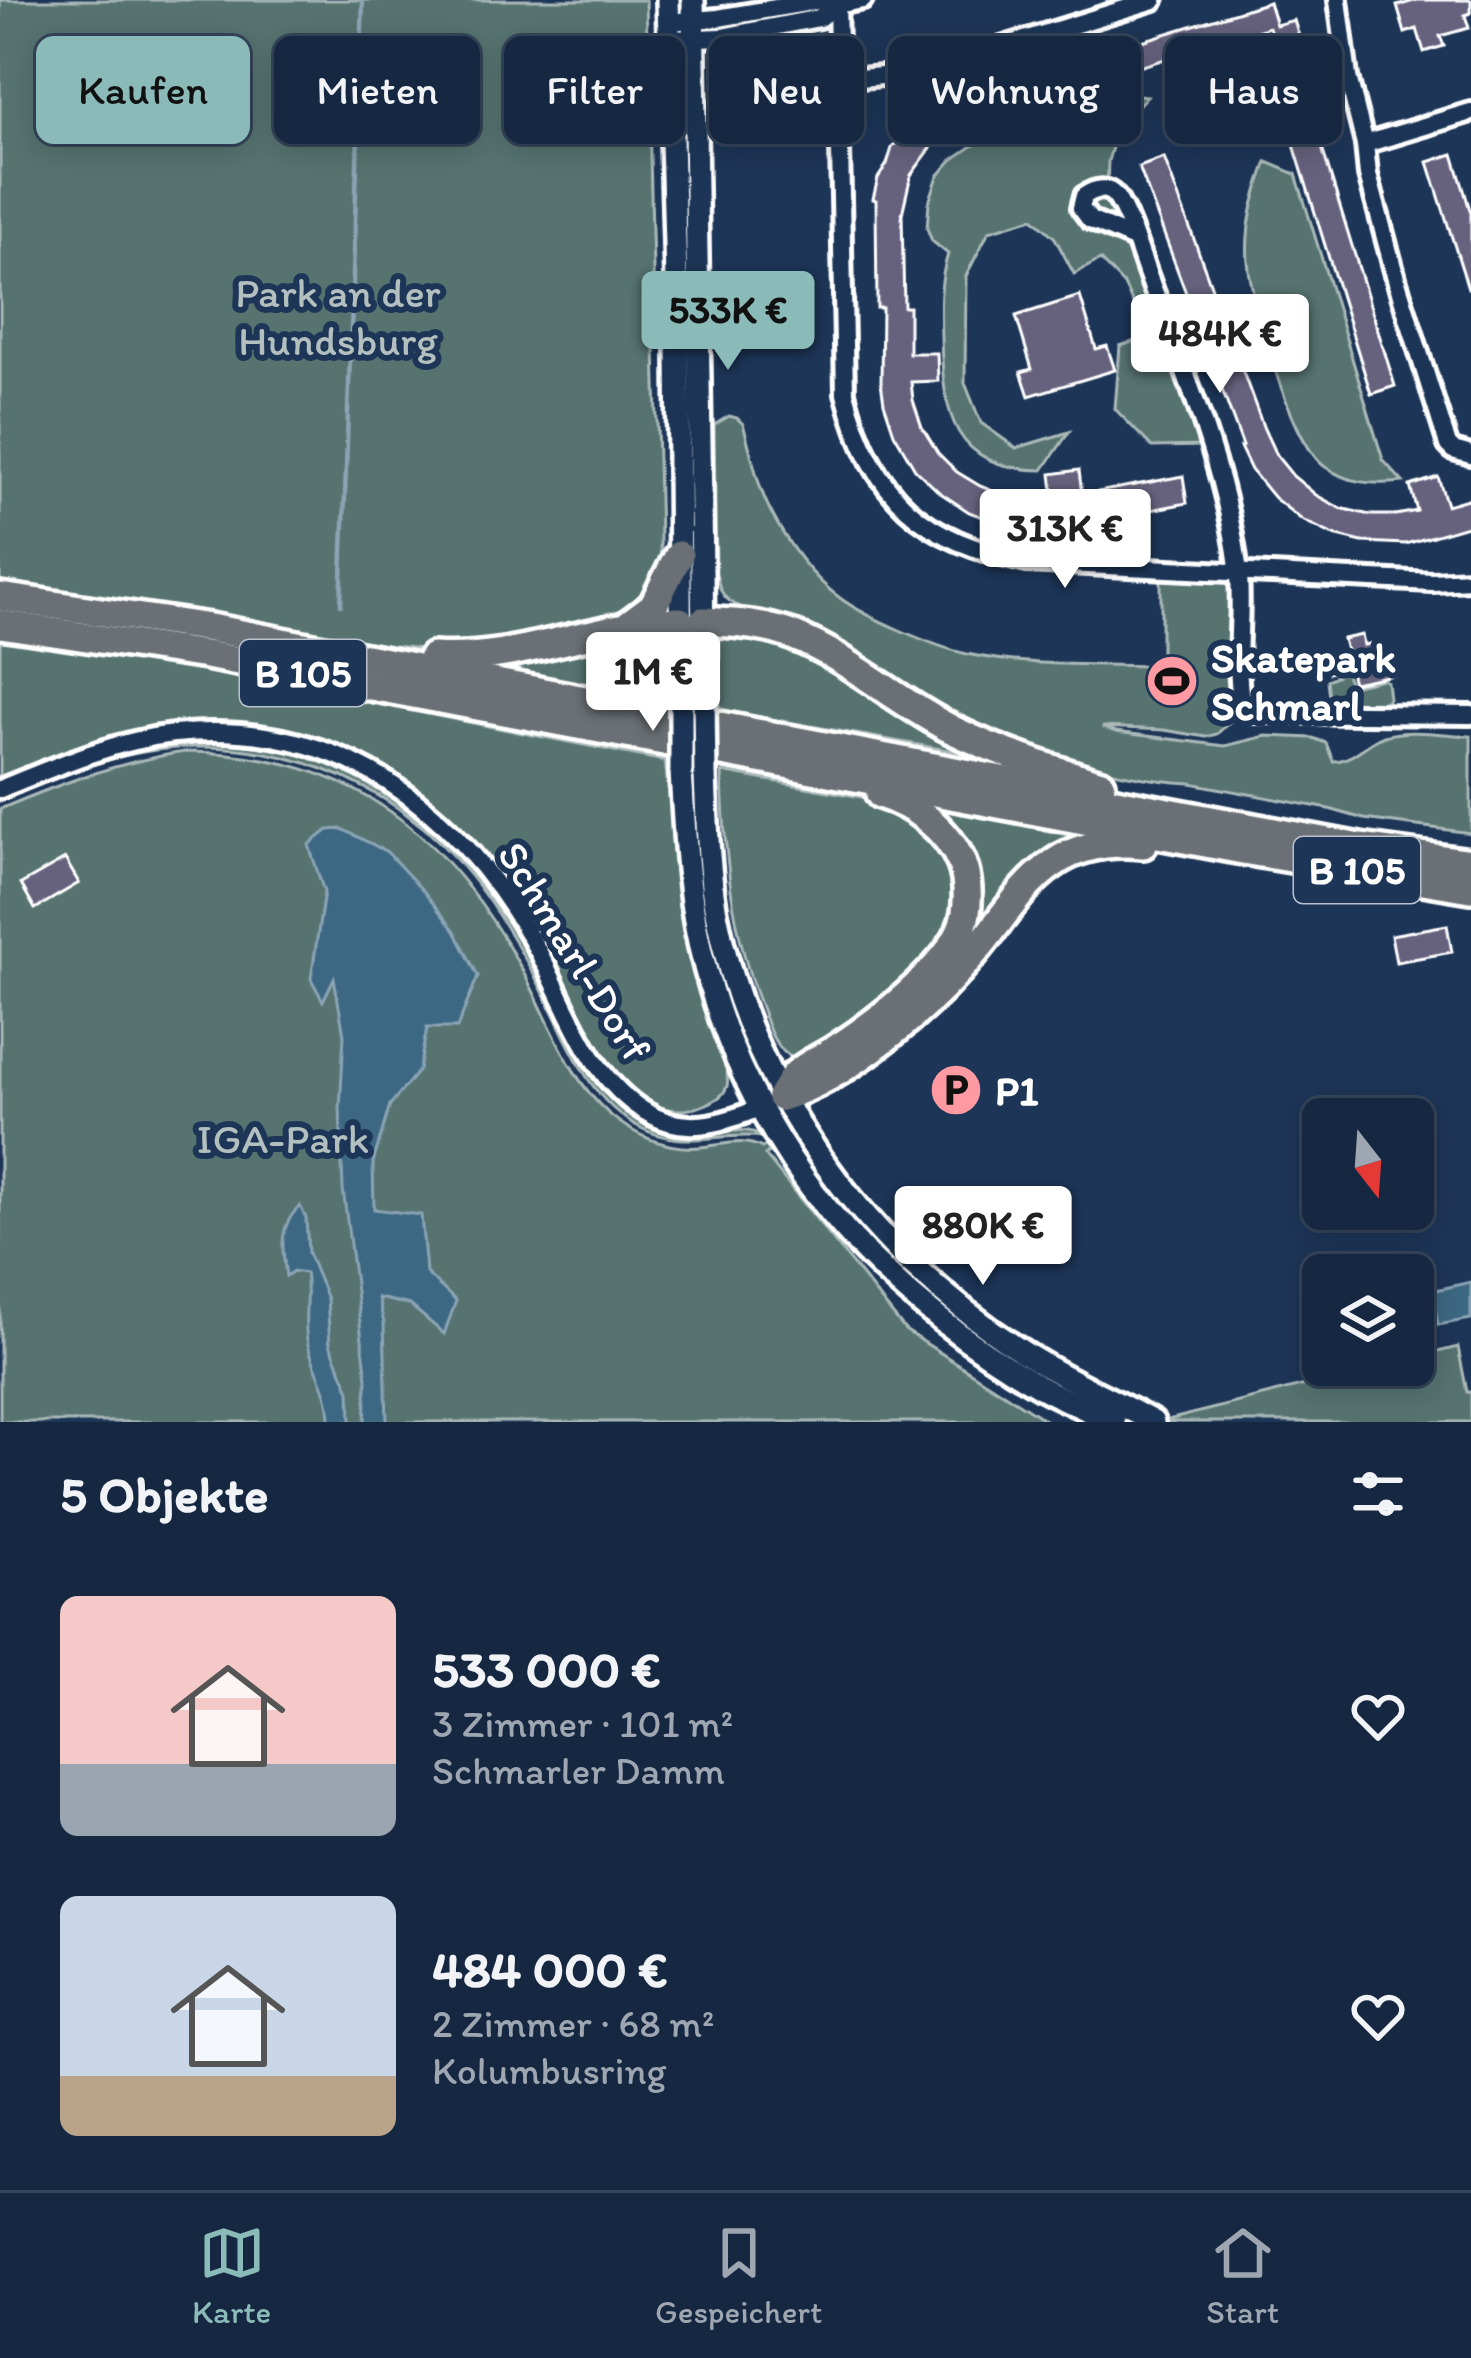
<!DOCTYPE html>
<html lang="de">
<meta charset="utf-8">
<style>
body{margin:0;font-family:Itim,sans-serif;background:#1f3048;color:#f1f3f6;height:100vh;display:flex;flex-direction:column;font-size:45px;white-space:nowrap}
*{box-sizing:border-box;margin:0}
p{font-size:39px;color:#9ea6b1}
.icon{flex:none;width:66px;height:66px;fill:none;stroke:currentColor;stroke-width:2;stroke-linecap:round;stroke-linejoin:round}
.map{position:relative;height:1422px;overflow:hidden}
.details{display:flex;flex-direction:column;background:#162841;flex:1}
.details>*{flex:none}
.banner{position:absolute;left:36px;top:36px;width:1401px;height:108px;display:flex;gap:24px}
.needle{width:78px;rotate:163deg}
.buttons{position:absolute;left:1302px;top:1098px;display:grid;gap:24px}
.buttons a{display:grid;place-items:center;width:132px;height:132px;border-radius:18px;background:#162841;box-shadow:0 6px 30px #0003,0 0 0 3px #35445a;font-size:60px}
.price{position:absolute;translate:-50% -102px;padding:0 27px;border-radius:12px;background:#fff;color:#222;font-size:39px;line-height:78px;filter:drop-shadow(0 3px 6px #0008)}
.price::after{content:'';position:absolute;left:50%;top:72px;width:36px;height:27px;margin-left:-18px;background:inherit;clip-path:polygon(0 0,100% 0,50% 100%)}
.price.active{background:#8bbbb9;color:#111}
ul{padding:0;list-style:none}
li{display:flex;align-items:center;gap:36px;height:300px;padding:0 60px}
li span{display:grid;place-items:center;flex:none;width:336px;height:240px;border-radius:18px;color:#555}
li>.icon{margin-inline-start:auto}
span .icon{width:144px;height:144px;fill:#fffc;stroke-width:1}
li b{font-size:51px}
h2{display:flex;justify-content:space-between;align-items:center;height:144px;padding:0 60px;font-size:51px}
.pill{padding:0 42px;border-radius:18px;background:#162841;box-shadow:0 6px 30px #0003,0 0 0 3px #35445a;font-size:42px;line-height:108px}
.pill.active{background:#8bbbb9;color:#111}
.tabs{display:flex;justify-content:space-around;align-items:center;height:168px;border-top:3px solid #35445a;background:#162841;font-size:33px;color:#9ea6b1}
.tabs a{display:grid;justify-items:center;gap:6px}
.tabs .active{color:#8bbbb9}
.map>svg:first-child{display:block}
</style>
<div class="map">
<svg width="1471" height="1422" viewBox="0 0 1471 1422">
<rect width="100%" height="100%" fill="#1d3557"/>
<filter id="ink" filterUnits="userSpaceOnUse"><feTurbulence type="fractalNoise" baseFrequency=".00833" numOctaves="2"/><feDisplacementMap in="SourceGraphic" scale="24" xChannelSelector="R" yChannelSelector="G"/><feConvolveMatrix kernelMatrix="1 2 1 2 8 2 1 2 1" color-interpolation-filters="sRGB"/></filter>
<g filter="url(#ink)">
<!-- green -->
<g fill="#567370" stroke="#aab9b8" stroke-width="3">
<path d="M0,0H646L661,576L630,616L441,651L367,643L184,609L195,668L665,761L668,788L672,789C673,857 676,925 698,990C705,1011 732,1068 727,1086C724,1096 715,1100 707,1104C666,1122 629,1096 604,1064L520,906L488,862L446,815L402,783L356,756L155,729L100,742L0,779Z"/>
<path d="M1138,95L1147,96L1118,127L1108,161L1107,189L1112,193L1209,446L1152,447L1115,409L1120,346L1149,337L1124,285L1100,260L1074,274L1055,238L1033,218L989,231L966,276L965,383L981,423L1016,448L1069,432L1043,470C952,469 943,414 941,337C940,309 939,282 948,254L932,241L927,228L929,202L938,176L952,160L977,143Z"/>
<path d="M1267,162L1296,174L1383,460L1403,482C1374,485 1348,484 1324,466C1292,443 1251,302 1248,261C1245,225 1255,195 1267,162Z"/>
<path d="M729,416L737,418L743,424C752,453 756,484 771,512C787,543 811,577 840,598C865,617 935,647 967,654C1029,667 1097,664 1161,666V574L1232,577L1241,711L1217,734L1206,737L1164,730L1102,727L1116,732L1225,746L1266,736L1313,738L1326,743L1333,761C1353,761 1365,743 1384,736C1409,728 1445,735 1471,736V833L1364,819L1329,809L1191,783C1105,779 1013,744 938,703C895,679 855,650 812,627C806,624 801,621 795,618C774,611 742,614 726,598C719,590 718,582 716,572L714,425Z"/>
<polygon points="720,632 782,640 975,751 975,755 720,710"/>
<polygon points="669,633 672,655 669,702 473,666"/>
<polygon points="1345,672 1351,686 1383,679 1387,682 1389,698 1384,702 1335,703 1329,699 1327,680"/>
<path d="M225,742C252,746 280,749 306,757C416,792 486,878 539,976C561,1018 577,1067 612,1101C633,1123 662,1137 693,1137C716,1138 743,1122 763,1137C720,1131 683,1151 639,1127C581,1096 562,1024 532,971C514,939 495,907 472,878C393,777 264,730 138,753C91,761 45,782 0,801V797C82,765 136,743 225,742Z"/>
<path d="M184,752C354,752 452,836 528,981C551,1025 570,1079 608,1113C633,1135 666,1150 700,1147C721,1146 742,1137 762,1148L769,1144L772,1149L765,1155L905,1330L1048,1422H0V809C62,783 117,762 184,752Z"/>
<path d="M722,772L878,800L929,828L954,871L957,898L951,926L934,956L846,1032L797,1062C793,1058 787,1055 783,1051C772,1041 767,1023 762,1010C732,933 724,854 722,772Z"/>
<polygon points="930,805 1089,840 962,956 974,908"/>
<polygon points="1458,1347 1467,1392 1471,1392 1471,1422 1160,1422 1384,1365 1413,1365 1413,1358"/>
</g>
<!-- water -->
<g fill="#3d6883" stroke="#8ba4b5" stroke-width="3">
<polygon points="342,829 387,852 425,893 455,931 478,976 457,1028 427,1028 419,1070 390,1105 373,1163 374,1209 421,1215 426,1273 456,1301 444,1334 410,1305 378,1298 384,1323 387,1422 365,1422 367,1379 343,1189 340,1109 344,1035 334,978 323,1001 311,979 324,892 309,845 328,830"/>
<path d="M300,1206L306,1218L308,1253L327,1299L330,1344L350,1391L351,1422H330C330,1387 313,1371 307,1340C303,1318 309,1296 305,1273L293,1271L286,1276C282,1249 278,1226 300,1206Z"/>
<polygon points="1471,1282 1471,1319 1438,1325 1432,1291"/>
</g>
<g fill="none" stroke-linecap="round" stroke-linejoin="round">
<!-- stream -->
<polyline stroke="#8ba4b5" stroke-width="4.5" points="341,605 363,0"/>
</g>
<!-- building -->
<g fill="#66627e" stroke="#fff" stroke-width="3">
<polygon points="1417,0 1471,0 1471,13 1465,15 1469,28 1440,36 1444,46 1424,52 1417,29 1405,33 1397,6"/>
<polygon points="1269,2 1276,25 1294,20 1330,135 1319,138 1395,386 1371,394 1294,145 1305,142 1290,95 1264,103 1256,75 1282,67 1269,27 976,117 937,140 911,175 902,214 904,307 909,307 909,353 937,353 938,381 911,382 913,400 922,427 938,453 957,472 980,486 1007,497 1034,500 1054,499 1051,474 1079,470 1082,495 1183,476 1187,503 1066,526 1035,528 1001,524 969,512 939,492 915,469 894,433 884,403 881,382 882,308 877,308 876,200 873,199 878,178 887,164 892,148 906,129 908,130 932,110 931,107 952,95 954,99"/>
<polygon points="1453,154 1471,213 1471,287 1468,288 1428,162"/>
<polygon points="1164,158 1264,429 1276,455 1293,476 1316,495 1340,508 1370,515 1396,515 1417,511 1410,486 1438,477 1447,505 1471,498 1471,525 1406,544 1362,542 1334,535 1302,520 1274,498 1251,470 1240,447 1243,446 1139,167"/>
<polygon points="1080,296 1096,349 1107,346 1115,370 1029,396 1021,372 1032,369 1016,316"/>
<polygon points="1362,635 1364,645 1379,642 1383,664 1390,663 1393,675 1353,683 1349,668 1329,673 1326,659 1347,655 1343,639"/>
<polygon points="65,859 79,883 35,909 21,884"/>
<polygon points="1447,925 1452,952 1396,962 1391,935"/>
</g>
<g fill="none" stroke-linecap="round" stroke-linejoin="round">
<!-- minor casing -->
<g stroke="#fff" stroke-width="26">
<g id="minor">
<path d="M837,0L845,393C872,497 922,541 1027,562L1432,582L1471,580"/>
<polyline points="1338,0 1348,77 1365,144 1368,175 1397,282 1448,445 1453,450 1471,455"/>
<polyline points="669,22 718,18 817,1 837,5 863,0"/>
<polyline points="670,39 722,37 819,18 837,5"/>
<polyline points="838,80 904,74 943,65 1154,0"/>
<polyline points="1365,144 1471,112"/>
<path d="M1134,239L1090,220L1081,208L1084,196C1094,189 1107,185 1116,197C1130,217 1142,260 1151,283C1186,375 1225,468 1238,566C1244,611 1233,660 1242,704L1246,710L1256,713L1471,715"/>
<path d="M0,789C56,766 113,741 174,734C340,717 459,808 536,947C567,1003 588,1078 646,1112C683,1135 722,1124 759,1108"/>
</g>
</g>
<!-- tertiary casing -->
<g stroke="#fff" stroke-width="30">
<g id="tertiary">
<polyline points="668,0 678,348 681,697"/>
<polyline points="693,0 704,701"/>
<path d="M681,771C685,838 688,906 706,971C756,1155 876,1292 1040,1387C1063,1400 1089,1410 1114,1422"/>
<path d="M705,776C707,821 708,868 716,913C751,1096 869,1252 1023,1352C1064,1379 1110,1398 1153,1422"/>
</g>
</g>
<!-- trunk casing -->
<g stroke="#fff" stroke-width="36">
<g id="trunk">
<polyline points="0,597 210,628 1147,808 1360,848 1471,863"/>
<path d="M703,621C734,623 765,624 794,636C852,659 898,703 953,730C1000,753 1051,769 1101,784"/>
<polyline points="630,623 653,606 679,555"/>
<polyline points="0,624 206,655 1243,850 1471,888"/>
<path d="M433,657C518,663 596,623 680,621"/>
<path d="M781,1097C848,1078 928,1007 973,954C999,924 1021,885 1054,863C1080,845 1112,841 1143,844"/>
<path d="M781,1097C786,1090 790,1079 796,1074C807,1064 824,1057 836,1049C872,1026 947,969 962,928C969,909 969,883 962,864C948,829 915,805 880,794"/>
</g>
</g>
<!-- minor -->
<use href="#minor" stroke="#1d3557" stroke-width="16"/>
<!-- tertiary -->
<use href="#tertiary" stroke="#1d3557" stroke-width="21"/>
<!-- trunk -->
<use href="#trunk" stroke="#6a7074" stroke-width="27"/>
<!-- tertiary-bridge casing -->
<g stroke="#fff" stroke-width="30" stroke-linecap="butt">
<g id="tertiary-bridge">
<polyline points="681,697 681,771"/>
<polyline points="704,701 705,776"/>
</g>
</g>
<!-- tertiary-bridge -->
<use href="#tertiary-bridge" stroke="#1d3557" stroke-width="21"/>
</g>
</g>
<!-- icons -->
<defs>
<g id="stadium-disc" transform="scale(2.7)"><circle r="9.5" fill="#ff9aa2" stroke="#1d3557"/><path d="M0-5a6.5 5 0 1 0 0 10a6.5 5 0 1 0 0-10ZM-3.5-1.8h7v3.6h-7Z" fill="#111"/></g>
<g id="parking-disc" transform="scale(2.7)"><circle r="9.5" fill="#ff9aa2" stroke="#1d3557"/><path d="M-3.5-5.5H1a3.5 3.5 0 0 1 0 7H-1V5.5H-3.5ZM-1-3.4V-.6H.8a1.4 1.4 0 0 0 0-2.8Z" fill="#111"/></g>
</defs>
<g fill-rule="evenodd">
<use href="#stadium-disc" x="1172" y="681"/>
<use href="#parking-disc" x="956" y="1090"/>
</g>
<g text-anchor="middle" stroke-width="12" stroke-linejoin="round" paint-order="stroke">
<!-- shield labels -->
<g fill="#1d3557" stroke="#bbc2cd" stroke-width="3">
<rect x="240" y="640" width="126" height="66" rx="9"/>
<rect x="1294" y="837" width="126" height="66" rx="9"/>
</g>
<g font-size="39" font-weight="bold" fill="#fff">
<text x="303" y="687">B 105</text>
<text x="1357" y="884">B 105</text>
</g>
<!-- park labels -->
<g font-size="42" fill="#b3c0bf" stroke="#1d3557">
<text x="338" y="307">Park an der<tspan x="338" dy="48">Hundsburg</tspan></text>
<text x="283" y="1153">IGA-Park</text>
</g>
<!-- poi labels -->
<g font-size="42" font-weight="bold" fill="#fff" stroke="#1d3557" text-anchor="start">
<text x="1211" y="672">Skatepark<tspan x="1211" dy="48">Schmarl</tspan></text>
<text x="995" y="1105">P1</text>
</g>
<!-- street labels -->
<g font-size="42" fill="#fff" stroke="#1d3557">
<text transform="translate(575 951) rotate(58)" y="15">Schmarl-Dorf</text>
</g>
</g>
</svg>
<div class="buttons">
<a><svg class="needle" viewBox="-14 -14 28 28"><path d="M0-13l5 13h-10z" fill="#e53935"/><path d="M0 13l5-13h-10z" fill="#9ea6b1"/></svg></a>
<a><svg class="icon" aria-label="layers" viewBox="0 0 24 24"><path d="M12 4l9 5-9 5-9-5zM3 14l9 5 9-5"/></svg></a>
</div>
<b class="price active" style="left:728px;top:373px">533K €</b>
<b class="price" style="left:1220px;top:396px">484K €</b>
<b class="price" style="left:1065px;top:591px">313K €</b>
<b class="price" style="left:653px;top:734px">1M €</b>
<b class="price" style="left:983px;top:1288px">880K €</b>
<div class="banner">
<a class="pill active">Kaufen</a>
<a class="pill">Mieten</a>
<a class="pill">Filter</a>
<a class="pill">Neu</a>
<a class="pill">Wohnung</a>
<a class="pill">Haus</a>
</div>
</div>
<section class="details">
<h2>5 Objekte<svg class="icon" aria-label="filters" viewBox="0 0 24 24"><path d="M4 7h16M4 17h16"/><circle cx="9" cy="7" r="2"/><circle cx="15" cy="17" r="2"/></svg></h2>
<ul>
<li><span style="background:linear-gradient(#f6c9c9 70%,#9aa5b1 0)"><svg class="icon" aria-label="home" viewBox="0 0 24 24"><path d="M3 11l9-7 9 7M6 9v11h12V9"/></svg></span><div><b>533 000 €</b><p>3 Zimmer · 101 m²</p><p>Schmarler Damm</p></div><svg class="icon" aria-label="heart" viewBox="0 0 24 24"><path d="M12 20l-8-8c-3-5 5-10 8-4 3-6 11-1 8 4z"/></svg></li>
<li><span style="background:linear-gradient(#c9d6e8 75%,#b9a48a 0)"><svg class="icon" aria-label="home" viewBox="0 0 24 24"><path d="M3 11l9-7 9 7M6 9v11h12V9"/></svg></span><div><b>484 000 €</b><p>2 Zimmer · 68 m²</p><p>Kolumbusring</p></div><svg class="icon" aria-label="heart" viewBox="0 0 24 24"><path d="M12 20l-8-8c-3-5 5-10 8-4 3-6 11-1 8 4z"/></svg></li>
</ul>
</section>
<nav class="tabs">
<a class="active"><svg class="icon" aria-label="map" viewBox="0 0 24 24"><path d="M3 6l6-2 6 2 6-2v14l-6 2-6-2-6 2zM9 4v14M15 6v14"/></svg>Karte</a>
<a><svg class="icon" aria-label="saved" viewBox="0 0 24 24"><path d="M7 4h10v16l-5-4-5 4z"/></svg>Gespeichert</a>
<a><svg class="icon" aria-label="home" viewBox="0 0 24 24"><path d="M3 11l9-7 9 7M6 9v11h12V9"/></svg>Start</a>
</nav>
